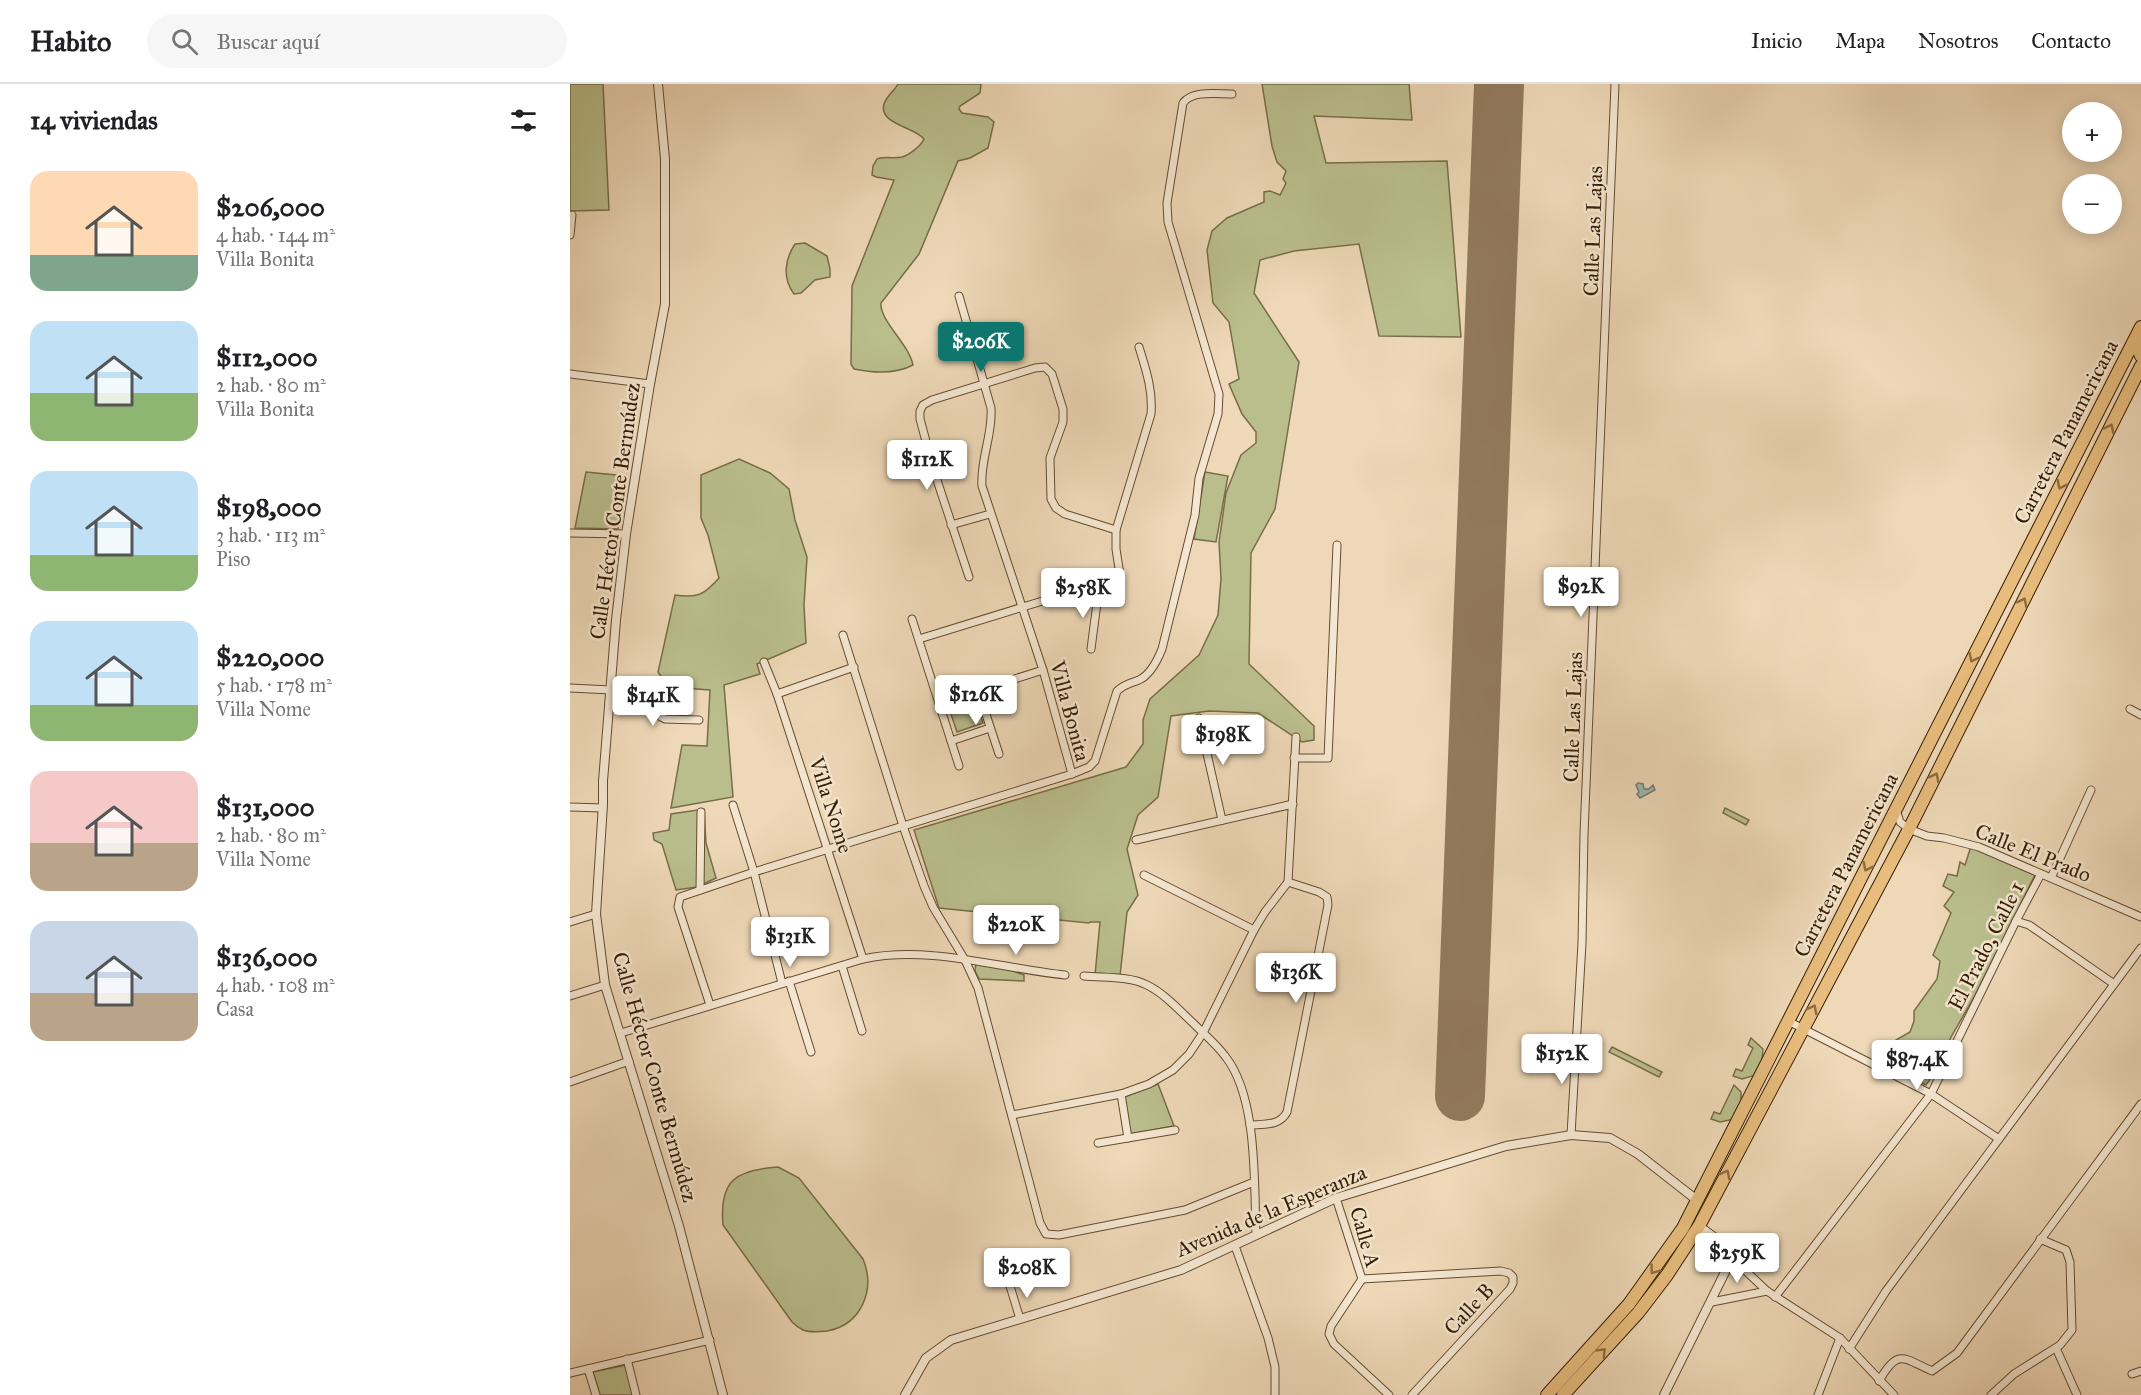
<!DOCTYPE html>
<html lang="es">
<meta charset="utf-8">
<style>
body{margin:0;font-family:"IM FELL Great Primer",serif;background:#f6f6f6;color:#202124;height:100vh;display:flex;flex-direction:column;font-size:22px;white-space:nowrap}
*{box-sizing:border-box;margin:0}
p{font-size:20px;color:#757577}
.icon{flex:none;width:33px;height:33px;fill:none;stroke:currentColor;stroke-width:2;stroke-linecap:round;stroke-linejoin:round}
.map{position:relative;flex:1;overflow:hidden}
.side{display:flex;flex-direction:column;background:#fff;width:570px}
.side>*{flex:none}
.controls{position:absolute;left:1492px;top:18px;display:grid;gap:12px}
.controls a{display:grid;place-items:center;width:60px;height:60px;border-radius:50%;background:#fff;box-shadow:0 3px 15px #0003;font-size:30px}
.price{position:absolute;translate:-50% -51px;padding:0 14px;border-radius:6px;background:#fff;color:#222;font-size:20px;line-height:39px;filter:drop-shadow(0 2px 3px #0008)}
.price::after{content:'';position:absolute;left:50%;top:36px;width:18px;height:14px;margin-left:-9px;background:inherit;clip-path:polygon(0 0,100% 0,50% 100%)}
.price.current{background:#0f766e;color:#fff}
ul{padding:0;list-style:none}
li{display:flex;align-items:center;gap:18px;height:150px;padding:0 30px}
li span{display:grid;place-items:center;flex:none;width:168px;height:120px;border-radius:18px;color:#555}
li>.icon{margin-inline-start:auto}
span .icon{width:72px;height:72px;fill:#fffc;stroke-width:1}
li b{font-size:26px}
h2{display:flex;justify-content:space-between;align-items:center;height:72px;padding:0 30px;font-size:26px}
header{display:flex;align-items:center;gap:36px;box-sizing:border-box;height:84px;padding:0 30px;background:#fff;border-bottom:2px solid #e0e0e0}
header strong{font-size:28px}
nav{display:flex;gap:33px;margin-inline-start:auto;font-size:21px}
.search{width:420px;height:54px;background:#f6f6f6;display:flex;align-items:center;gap:15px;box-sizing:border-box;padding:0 21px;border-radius:33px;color:#757577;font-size:22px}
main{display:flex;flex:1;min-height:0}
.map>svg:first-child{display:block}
</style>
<header>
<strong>Habito</strong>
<div class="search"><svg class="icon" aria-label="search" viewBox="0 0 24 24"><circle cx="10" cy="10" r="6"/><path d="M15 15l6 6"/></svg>Buscar aquí</div>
<nav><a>Inicio</a><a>Mapa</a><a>Nosotros</a><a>Contacto</a></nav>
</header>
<main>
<section class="side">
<h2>14 viviendas<svg class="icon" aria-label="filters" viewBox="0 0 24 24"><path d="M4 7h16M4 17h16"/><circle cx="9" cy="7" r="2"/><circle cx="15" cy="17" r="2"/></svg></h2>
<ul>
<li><span style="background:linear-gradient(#ffd9b3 70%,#7fa58c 0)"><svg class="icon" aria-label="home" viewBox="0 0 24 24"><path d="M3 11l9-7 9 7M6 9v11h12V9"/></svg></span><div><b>$206,000</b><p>4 hab. · 144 m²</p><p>Villa Bonita</p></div></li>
<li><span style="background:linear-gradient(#bfe0f5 60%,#8fb573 0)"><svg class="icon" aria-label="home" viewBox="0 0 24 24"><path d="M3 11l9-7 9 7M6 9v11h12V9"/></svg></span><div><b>$112,000</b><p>2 hab. · 80 m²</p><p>Villa Bonita</p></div></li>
<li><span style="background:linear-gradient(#bfe0f5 70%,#8fb573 0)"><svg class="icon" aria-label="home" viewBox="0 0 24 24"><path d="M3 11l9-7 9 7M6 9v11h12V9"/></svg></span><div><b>$198,000</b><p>3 hab. · 113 m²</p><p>Piso</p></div></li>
<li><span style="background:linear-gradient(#bfe0f5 70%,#8fb573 0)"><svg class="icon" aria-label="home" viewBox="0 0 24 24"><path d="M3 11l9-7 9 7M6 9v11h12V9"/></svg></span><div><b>$220,000</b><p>5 hab. · 178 m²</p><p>Villa Nome</p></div></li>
<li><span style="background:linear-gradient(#f6c9c9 60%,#b9a48a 0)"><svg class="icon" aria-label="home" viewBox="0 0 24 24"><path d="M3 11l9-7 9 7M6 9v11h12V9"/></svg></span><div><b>$131,000</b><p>2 hab. · 80 m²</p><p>Villa Nome</p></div></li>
<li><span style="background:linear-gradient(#c9d6e8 60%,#b9a48a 0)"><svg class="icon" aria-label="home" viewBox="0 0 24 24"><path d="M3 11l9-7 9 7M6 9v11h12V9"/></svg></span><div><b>$136,000</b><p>4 hab. · 108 m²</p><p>Casa</p></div></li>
</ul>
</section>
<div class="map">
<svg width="1571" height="1311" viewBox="0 0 1571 1311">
<rect width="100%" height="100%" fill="#eed8b7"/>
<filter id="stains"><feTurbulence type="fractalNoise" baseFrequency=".00333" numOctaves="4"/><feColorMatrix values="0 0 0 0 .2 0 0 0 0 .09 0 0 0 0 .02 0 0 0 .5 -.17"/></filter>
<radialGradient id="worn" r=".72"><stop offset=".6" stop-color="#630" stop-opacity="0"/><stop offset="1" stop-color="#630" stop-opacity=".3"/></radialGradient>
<!-- green -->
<g fill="#babe8d" stroke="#786e48" stroke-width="1.5">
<polygon points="0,0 33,0 39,126 0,127"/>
<path d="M328,0H411L410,9L390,22L389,25L392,29L418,33L424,38L418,64L400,74L388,77L349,170L311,219C309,236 339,260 343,281C326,290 303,289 284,285L281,280L282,202L324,96L306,93L302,91L303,82L307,75C315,72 324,75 332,73C339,71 351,62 354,55C345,43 308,40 314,20C316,13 325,6 328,0Z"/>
<polygon points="692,0 839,0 842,36 744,32 756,79 877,77 891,253 809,252 789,160 724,167 690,176 684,209 729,278 705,425 681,469 679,580 744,642 744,656 732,658 688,629 639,627 601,632 588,713 568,731 557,765 568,811 557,828 550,892 525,891 530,838 520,838 519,839 369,824 344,746 556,683 573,660 573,636 580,615 629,571 648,531 651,495 649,458 656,409 671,371 686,359 686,348 672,330 659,300 669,295 659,238 643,219 637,166 642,147 657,134 694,118 694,108 700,107 710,111 716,99 713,95 716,87 707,78 702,62"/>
<path d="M235,159L257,172L260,185V193L245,196L231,209L224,210C212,194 215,175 225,160Z"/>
<path d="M169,375L200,389L219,405L225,436L237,473L234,521L236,559L187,580L190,590L154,601L163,713L101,724L112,661L137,662L140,606L98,603L88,588L105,511C128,514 134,511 149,494L138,451L131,434V391Z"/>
<polygon points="16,388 56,392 48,445 5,444"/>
<polygon points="635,388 658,392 646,458 624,455"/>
<polygon points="404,613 413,639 387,648 378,621"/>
<polygon points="1155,724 1179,736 1176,741 1153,729"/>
<polygon points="134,725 136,759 146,794 127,803 106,806 92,760 84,756 83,749 99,746 101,730"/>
<polygon points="1401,762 1466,789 1403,915 1381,953 1368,984 1356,1001 1316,979 1326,956 1340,948 1344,937 1344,927 1367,895 1370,877 1363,871 1381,829 1374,822 1384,808 1373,802 1378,790 1387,792 1390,778 1395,781"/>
<polygon points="406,879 440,886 454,891 454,897 409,895 405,887"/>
<polygon points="1181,954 1193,965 1192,976 1186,991 1172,995 1163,992 1166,985 1172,987 1183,964 1178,961"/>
<polygon points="1042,963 1092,988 1089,993 1039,968"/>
<polygon points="588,1000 604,1042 560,1050 554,1013"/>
<polygon points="1164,1001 1171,1008 1171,1020 1164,1035 1150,1038 1141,1035 1144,1028 1150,1030"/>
<path d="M208,1083L229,1094L293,1175C306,1206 291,1241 257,1247C249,1248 241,1249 233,1246C229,1244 225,1241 222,1238L153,1141C149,1096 166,1086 208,1083Z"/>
<polygon points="56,1281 63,1311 30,1311 23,1288"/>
</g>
<!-- water -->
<polygon fill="#9bb9b5" stroke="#737b6d" stroke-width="1.5" points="1068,699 1073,700 1074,705 1079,705 1083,701 1085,706 1070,714 1067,710 1069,708 1066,701"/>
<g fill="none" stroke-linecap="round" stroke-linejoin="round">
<!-- runway -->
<polyline stroke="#927a5c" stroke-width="50" points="890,1012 929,0"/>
<!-- minor casing -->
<g stroke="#654c2f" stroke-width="9">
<g id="minor">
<polyline points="0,151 2,131"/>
<polyline points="0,290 80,300"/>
<polyline points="381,441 420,430"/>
<polyline points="0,449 56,450"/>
<polyline points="399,493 364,387 350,335 350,327 353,321 362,316 465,284 475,283 482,290 493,325 493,338 480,374 481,415 486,424 495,430 546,446"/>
<polyline points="519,502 527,519 521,565"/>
<polyline points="342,535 389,682"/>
<polyline points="273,551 333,742 354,802 363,823 395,876 408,904 470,1139 476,1150 489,1151 615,1126 684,1098"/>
<path d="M349,555L544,495L550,491L546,465V446L581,330C583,306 576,286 569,263"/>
<polyline points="194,578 207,610 293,875"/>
<polyline points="0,604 41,606"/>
<polyline points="408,606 429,670"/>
<polyline points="207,610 284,583"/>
<polyline points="39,619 69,621 95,635 129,636"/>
<polyline points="369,619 473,586"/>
<polyline points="1560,625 1571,631"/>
<polyline points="629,634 652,736"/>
<polyline points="381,657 420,644"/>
<polyline points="724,674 758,674 767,461"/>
<path d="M502,690L519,683L525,677L547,607C556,599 559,600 569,596C580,591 588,575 592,565L625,431L629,394L648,330L649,310L598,138L597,119L613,19C622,6 647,10 662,10"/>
<polyline points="163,721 184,788 212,899"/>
<polyline points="0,723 33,724"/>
<polyline points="1326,726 1330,738 1339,745 1357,752 1374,754 1409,763 1571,833"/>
<polyline points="566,756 723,720"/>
<polyline points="574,791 684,846"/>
<polyline points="1481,794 1521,706"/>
<polyline points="130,806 131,728"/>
<polyline points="1446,837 1459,841 1544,900"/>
<polyline points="0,838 26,830"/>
<polyline points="272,882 292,947"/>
<path d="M514,892C534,894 559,892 577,901C595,910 609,926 623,939C634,950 646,960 655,972C688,1013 684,1100 686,1151"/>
<polyline points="219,897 241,968"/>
<polyline points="0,912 35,901"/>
<path d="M140,921L108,823L110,813L184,788L502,690L473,586L412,402C410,375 423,351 421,324L389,212"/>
<polyline points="1218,937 1361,1010 1429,1055"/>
<path d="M51,949L293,875C359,861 428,884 495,891"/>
<polyline points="0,998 59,977"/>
<polyline points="551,1010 558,1054"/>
<polyline points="442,1031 551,1010 579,1000 603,986 619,970 633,949 684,846 695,828 718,798 726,653"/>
<path d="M680,1041C694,1040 710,1042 717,1028L758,821L757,813L749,808L718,798"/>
<polyline points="1001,1051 1012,859 1014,750 1045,0"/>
<polyline points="528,1059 605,1046"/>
<polyline points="766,1114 792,1195 761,1242 759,1250 764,1260 819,1311"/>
<polyline points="665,1162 698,1254 705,1283 705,1311"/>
<polyline points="1162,1174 1197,1207 1270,1254 1324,1311"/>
<polyline points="792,1195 931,1187 939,1189 943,1193 943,1199 940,1205 842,1311"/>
<polyline points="440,1202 450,1235"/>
<polyline points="1205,1213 1361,1010 1446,837 1471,790"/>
<polyline points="1142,1218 1197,1207"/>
<polyline points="1486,1264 1507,1311"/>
<polyline points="1279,1265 1316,1207 1571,864"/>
<polyline points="57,1275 66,1311"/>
<polyline points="18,1285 26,1311"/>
<polyline points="0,1289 140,1256"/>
<polyline points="1562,1290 1571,1287"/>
<path d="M1309,1297C1328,1264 1333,1274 1362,1287L1387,1269L1571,1020"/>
<polyline points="1248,1311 1270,1254"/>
<polyline points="1421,1311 1444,1290 1490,1261 1502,1246 1500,1178 1496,1166 1470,1155"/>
</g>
</g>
<!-- tertiary casing -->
<g stroke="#654c2f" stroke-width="10">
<g id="tertiary">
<polyline points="88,0 95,75 95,220 80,300 56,450 46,536 33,697 33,720 26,830 35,901 109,1142 153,1311"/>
<polyline points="335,1311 356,1274 381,1256 611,1186 766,1114 936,1062 1001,1051 1040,1054 1068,1070 1128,1117"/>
<polyline points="1094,1311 1162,1174 1144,1153 1129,1142"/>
</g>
</g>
<!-- trunk casing -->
<g stroke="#371d02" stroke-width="14">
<g id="trunk">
<polyline points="1570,251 1569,267 1571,272"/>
<polyline points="977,1311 1059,1220 1113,1144 1571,243"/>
<polyline points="993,1311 1068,1229 1097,1191 1129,1142 1339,745 1571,282"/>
</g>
</g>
<!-- minor -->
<use href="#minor" stroke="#f4e6d0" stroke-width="7"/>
<!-- tertiary -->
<use href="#tertiary" stroke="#f4e6d0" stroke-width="8"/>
<!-- trunk -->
<use href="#trunk" stroke="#e7bc7c" stroke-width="12"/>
</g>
<!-- one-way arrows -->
<defs><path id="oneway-chevron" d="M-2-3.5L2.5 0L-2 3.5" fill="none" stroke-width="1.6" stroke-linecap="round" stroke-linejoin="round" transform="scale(1.5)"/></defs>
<g stroke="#8f6c3f">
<use href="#oneway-chevron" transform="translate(1540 344) rotate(-63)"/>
<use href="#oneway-chevron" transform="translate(1491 401) rotate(117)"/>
<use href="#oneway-chevron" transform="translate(1453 518) rotate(-63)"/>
<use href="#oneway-chevron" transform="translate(1403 574) rotate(117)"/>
<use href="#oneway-chevron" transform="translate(1365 693) rotate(-63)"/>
<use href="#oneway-chevron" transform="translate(1297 783) rotate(117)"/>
<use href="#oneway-chevron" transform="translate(1243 925) rotate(-62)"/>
<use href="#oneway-chevron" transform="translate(1156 1090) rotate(-62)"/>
<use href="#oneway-chevron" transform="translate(1084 1186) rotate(126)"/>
<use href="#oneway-chevron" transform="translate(1032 1268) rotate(-47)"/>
</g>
<g text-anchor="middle" stroke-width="5" stroke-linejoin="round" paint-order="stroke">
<!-- street labels -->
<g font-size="21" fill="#371d02" stroke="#f4e6d0">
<text transform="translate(1023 147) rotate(-88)" y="7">Calle Las Lajas</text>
<text transform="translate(1496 348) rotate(-63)" y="7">Carretera Panamericana</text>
<text transform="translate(45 427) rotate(-82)" y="7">Calle Héctor Conte Bermúdez</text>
<text transform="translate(500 627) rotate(75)" y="7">Villa Bonita</text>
<text transform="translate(1003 633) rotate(-88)" y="7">Calle Las Lajas</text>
<text transform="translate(261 721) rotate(72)" y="7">Villa Nome</text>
<text transform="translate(1463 769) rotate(22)" y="7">Calle El Prado</text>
<text transform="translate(1276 781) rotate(-63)" y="7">Carretera Panamericana</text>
<text transform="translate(1416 862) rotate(-63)" y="7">El Prado, Calle 1</text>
<text transform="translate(85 993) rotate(74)" y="7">Calle Héctor Conte Bermúdez</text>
<text transform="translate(701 1127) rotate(-23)" y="7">Avenida de la Esperanza</text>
<text transform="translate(795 1153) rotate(74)" y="7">Calle A</text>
<text transform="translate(899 1225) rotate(-47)" y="7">Calle B</text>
</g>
</g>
<rect width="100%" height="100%" filter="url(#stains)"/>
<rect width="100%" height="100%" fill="url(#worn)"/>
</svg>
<div class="controls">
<a>+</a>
<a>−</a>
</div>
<b class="price current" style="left:411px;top:289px">$206K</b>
<b class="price" style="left:357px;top:407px">$112K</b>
<b class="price" style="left:1011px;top:534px">$92K</b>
<b class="price" style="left:513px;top:535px">$258K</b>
<b class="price" style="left:406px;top:642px">$126K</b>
<b class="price" style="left:83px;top:643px">$141K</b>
<b class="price" style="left:653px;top:682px">$198K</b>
<b class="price" style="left:446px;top:872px">$220K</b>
<b class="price" style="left:220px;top:884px">$131K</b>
<b class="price" style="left:726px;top:920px">$136K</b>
<b class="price" style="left:992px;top:1001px">$152K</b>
<b class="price" style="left:1347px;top:1007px">$87.4K</b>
<b class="price" style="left:1167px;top:1200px">$259K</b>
<b class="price" style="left:457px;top:1215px">$208K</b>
</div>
</main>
